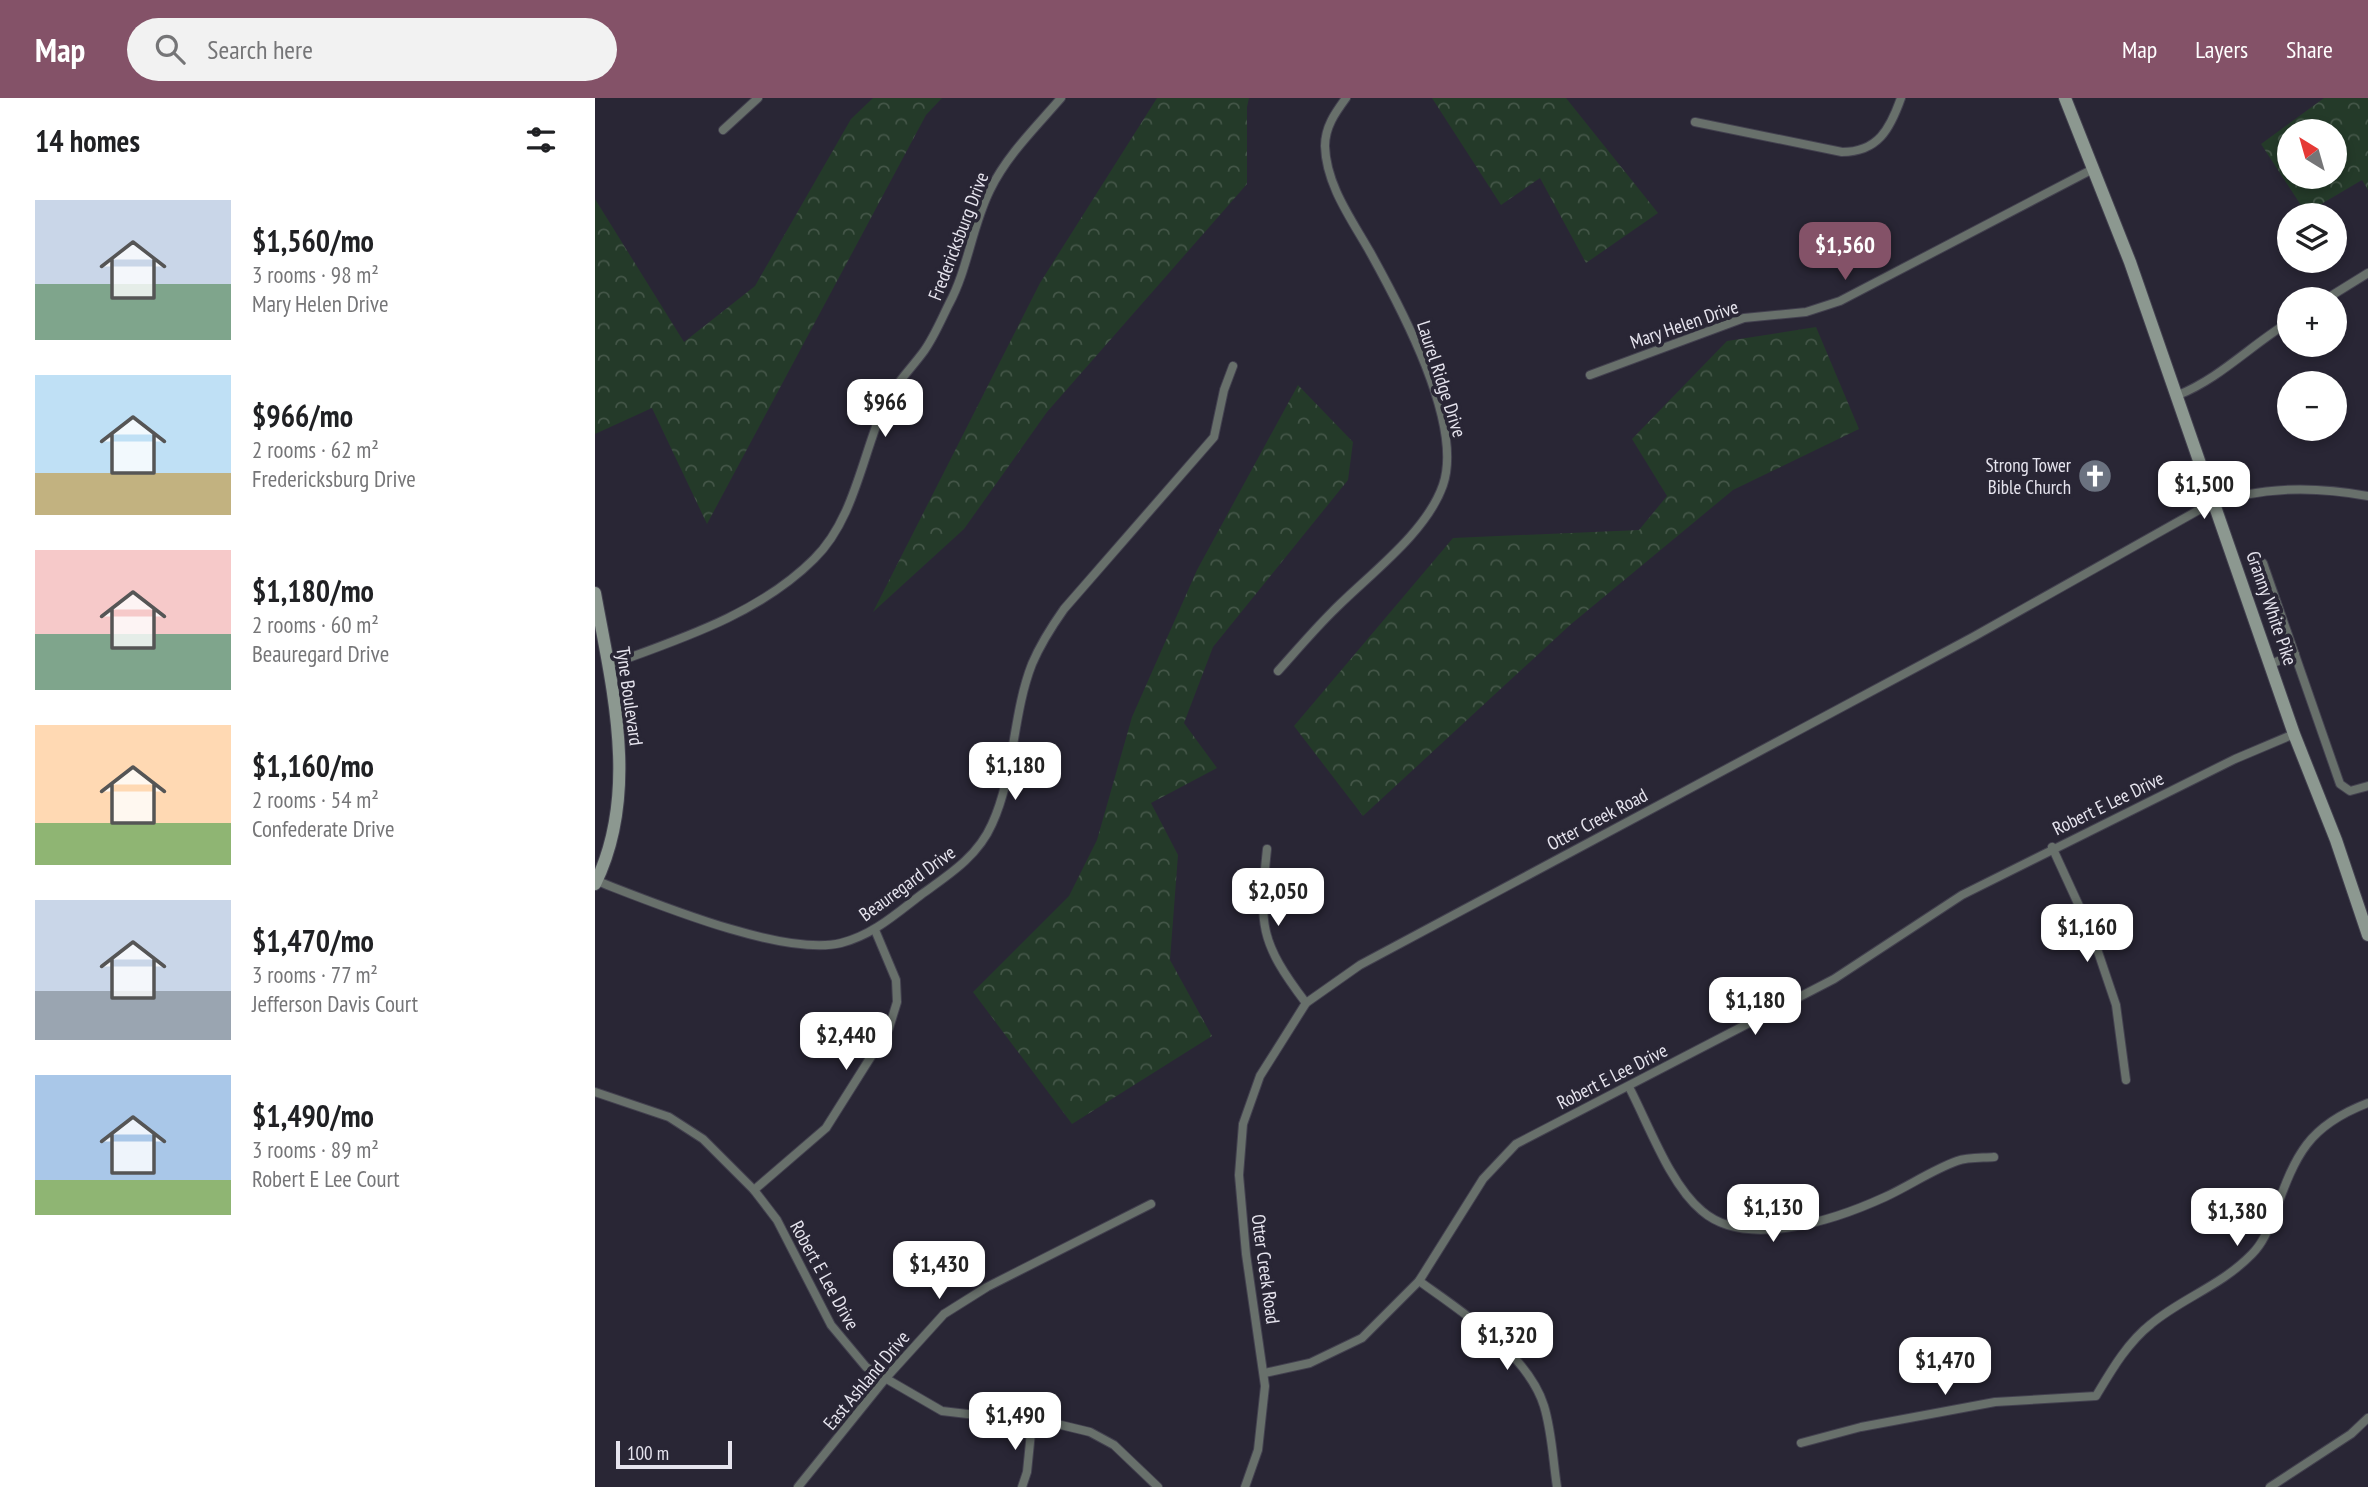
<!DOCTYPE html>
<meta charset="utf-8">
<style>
body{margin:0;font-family:"PT Sans Narrow",sans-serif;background:#f2f2f2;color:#202124;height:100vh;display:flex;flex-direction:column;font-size:26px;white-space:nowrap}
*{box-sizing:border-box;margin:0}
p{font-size:23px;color:#757577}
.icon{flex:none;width:38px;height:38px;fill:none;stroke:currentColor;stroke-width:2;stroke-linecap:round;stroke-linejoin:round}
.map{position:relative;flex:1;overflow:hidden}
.drawer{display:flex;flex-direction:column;background:#fff;width:595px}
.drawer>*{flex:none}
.needle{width:46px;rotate:323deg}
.controls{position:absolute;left:1682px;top:21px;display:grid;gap:14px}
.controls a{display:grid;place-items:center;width:70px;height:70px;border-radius:50%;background:#fff;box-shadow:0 4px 10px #0003;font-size:35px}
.scale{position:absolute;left:21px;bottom:18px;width:116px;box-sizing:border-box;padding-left:7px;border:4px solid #e6e4ee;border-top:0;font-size:19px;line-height:24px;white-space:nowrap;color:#e6e4ee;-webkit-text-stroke:5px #292635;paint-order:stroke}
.price{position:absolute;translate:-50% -60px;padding:0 16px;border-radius:14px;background:#fff;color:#222;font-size:23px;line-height:46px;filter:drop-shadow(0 2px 4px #0008)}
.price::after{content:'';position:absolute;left:50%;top:42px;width:21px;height:16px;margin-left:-10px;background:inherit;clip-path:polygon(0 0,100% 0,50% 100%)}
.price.current{background:#845268;color:#fff}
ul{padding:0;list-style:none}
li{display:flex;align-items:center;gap:21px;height:175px;padding:0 35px}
li span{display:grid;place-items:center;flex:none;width:196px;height:140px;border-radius:0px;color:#555}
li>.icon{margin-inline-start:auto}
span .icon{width:84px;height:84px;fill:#fffc;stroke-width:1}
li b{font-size:30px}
h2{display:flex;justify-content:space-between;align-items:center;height:84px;padding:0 35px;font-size:30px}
header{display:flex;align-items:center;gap:42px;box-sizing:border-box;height:98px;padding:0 35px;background:#845268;color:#fff}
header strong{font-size:33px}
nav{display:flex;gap:38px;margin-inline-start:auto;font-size:24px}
.search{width:490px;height:63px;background:#f2f2f2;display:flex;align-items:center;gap:18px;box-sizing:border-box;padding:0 24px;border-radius:38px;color:#757577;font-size:26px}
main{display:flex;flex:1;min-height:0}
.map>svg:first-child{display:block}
</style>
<header>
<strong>Map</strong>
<div class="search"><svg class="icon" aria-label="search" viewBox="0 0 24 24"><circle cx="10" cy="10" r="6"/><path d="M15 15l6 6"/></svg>Search here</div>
<nav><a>Map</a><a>Layers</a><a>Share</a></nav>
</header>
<main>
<section class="drawer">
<h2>14 homes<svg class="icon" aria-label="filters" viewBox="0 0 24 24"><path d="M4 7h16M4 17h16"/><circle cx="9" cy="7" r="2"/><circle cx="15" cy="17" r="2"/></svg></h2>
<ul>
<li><span style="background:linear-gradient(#c9d6e8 60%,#7fa58c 0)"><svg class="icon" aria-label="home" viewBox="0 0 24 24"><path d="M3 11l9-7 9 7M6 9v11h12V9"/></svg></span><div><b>$1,560/mo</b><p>3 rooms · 98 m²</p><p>Mary Helen Drive</p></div></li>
<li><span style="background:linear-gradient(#bfe0f5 70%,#c2b280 0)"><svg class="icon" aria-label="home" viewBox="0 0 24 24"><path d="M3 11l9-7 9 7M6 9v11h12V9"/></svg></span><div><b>$966/mo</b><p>2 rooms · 62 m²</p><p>Fredericksburg Drive</p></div></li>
<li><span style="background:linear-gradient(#f6c9c9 60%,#7fa58c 0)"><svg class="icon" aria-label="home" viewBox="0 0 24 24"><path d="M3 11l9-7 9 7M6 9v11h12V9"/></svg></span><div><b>$1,180/mo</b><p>2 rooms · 60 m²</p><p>Beauregard Drive</p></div></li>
<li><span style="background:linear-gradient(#ffd9b3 70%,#8fb573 0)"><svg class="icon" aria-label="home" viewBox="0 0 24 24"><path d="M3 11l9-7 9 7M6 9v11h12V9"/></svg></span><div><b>$1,160/mo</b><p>2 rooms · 54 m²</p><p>Confederate Drive</p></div></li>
<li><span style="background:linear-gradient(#c9d6e8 65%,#9aa5b1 0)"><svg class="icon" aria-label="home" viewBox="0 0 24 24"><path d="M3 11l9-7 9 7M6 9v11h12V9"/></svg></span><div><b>$1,470/mo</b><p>3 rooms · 77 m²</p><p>Jefferson Davis Court</p></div></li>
<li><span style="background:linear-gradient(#a9c7e8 75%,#8fb573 0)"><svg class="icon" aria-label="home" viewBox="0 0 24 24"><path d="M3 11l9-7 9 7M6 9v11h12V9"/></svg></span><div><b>$1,490/mo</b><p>3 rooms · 89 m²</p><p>Robert E Lee Court</p></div></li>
</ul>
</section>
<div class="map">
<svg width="1773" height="1389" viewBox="0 0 1773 1389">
<defs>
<pattern id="forest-crowns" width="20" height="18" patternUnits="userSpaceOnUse" patternTransform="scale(1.75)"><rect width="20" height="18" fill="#243a29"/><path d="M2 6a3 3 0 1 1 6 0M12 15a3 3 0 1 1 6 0" fill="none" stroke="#445648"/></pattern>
</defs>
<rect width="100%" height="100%" fill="#292635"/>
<!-- forest -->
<g fill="url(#forest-crowns)" fill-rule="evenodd">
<polygon points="278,0 347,0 331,17 112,426 57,310 0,336 0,101 89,244 160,188 256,21"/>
<polygon points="562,0 654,0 652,9 652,86 452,314 369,431 278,514 445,185"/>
<polygon points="837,0 971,0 1063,115 991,165 945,80 906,107"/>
<path d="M1729,0H1773V92L1767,82L1711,115L1666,46ZM1740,33V79H1694V33Z"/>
<polygon points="1221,229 1264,331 1138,392 975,527 768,718 699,628 858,440 1044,432 1072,398 1037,341 1132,243"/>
<polygon points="703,287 758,344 753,382 618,549 589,625 622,670 556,705 583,757 575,862 617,938 477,1026 378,894 474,798 502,742 537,619 602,472"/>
</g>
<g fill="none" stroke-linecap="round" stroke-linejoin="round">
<!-- street casing -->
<g stroke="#43414f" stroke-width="10">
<g id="street">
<path d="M1100,24L1247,54C1283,54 1295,31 1306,0"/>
<polyline points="128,32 163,0"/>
<polyline points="1731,201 1773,175"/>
<polyline points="995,277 1149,220 1211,214 1245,203 1498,71"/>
<path d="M1583,297C1624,281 1656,247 1694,224"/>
<polyline points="1668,465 1745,686 1755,693 1773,688"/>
<polyline points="1676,566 1700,556"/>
<path d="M14,567C85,541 164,516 219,461C259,422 267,358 289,308C298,288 316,271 329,253C339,239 346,222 354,206C373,171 377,128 395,92C412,57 441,29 466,0"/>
<path d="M683,573C701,553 718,533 737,514C772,478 831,436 848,387C869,326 805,208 775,154C757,122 731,87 730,48C730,29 740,15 751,0"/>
<polyline points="1457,749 1497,836 1521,907 1531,982"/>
<path d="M672,751C664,827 664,843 711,905"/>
<path d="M2,783C59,805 189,859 246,845C278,837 302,815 327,796C355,776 383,758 397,726C420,676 417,617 437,566C445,547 457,528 469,511L619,339L629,292L638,268"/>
<path d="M1034,989C1053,1025 1075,1087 1107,1113C1152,1152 1242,1121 1290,1099C1314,1088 1337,1072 1362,1063C1373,1059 1387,1060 1399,1059"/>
<polyline points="0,994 74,1019 108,1041 159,1092 182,1122 236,1227 271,1269 347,1313 466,1327 495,1334 519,1347 563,1389"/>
<polyline points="159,1092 231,1030 294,930 302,904 301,882 280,832"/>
<path d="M824,1183C866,1213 933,1256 949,1308C957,1334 958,1363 962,1389"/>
<polyline points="670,1275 715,1265 767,1240 824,1183 888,1081 921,1046 1239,881 1367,797 1640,661 1699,636"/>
<path d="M1206,1345L1266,1329L1400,1304L1501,1298C1516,1273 1532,1245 1556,1226C1587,1200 1626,1188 1657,1156C1669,1144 1674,1129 1680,1114C1701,1056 1713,1028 1773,1005"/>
<polyline points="203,1389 290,1281 349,1216 392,1189 556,1106"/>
<polyline points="427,1389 432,1374 437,1324"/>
<path d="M650,1389L663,1352L670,1288L651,1156L644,1077L648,1026L665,978L711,905L765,867L1378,539L1611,408C1663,388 1719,388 1773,398"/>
<polyline points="1675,1389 1756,1336 1773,1320"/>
</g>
</g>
<!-- secondary casing -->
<g stroke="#43414f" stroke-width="14">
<g id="secondary">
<polyline points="1470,0 1535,164 1699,636 1741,742 1773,837"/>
<path d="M0,495C17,589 45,695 0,786"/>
</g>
</g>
<!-- street -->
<use href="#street" stroke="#68706b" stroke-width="8"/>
<!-- secondary -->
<use href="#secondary" stroke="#8c9890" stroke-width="12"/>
</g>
<!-- icons -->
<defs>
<g id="church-disc" transform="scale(1.75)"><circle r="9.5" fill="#6b7280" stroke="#292635"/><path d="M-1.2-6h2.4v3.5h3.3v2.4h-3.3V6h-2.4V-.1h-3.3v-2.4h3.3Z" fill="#fff"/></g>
</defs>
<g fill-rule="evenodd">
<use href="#church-disc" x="1500" y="378"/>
</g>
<g text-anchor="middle" stroke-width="7" stroke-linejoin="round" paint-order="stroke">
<!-- street labels -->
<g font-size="19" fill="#e6e4ee" stroke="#292635">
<text transform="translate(363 138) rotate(-69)" y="7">Fredericksburg Drive</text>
<text transform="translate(1089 226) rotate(-19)" y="7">Mary Helen Drive</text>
<text transform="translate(847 281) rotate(72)" y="7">Laurel Ridge Drive</text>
<text transform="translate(1677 510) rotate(71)" y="7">Granny White Pike</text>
<text transform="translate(35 598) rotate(82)" y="7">Tyne Boulevard</text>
<text transform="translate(1513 705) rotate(-26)" y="7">Robert E Lee Drive</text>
<text transform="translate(1002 721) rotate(-28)" y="7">Otter Creek Road</text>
<text transform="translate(312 785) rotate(-36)" y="7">Beauregard Drive</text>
<text transform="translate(1017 978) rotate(-27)" y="7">Robert E Lee Drive</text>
<text transform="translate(671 1171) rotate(82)" y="7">Otter Creek Road</text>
<text transform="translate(230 1177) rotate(61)" y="7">Robert E Lee Drive</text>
<text transform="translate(271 1282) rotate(-50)" y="7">East Ashland Drive</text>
</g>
<!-- poi labels -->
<g font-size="19" fill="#e6e4ee" stroke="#292635" text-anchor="end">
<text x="1476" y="374">Strong Tower<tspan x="1476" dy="22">Bible Church</tspan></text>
</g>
</g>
</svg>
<div class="controls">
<a><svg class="needle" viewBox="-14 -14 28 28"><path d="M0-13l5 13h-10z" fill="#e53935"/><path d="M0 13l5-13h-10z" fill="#757577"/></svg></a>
<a><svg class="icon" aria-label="layers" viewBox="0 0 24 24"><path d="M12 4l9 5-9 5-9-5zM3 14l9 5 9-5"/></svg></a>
<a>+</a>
<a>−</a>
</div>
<div class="scale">100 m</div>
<b class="price current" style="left:1250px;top:184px">$1,560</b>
<b class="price" style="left:290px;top:341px">$966</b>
<b class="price" style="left:1609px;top:423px">$1,500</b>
<b class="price" style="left:420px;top:704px">$1,180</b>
<b class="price" style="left:683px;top:830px">$2,050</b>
<b class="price" style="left:1492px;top:866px">$1,160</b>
<b class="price" style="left:1160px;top:939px">$1,180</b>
<b class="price" style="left:251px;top:974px">$2,440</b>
<b class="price" style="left:1178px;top:1146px">$1,130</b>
<b class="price" style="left:1642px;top:1150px">$1,380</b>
<b class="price" style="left:344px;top:1203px">$1,430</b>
<b class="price" style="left:912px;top:1274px">$1,320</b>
<b class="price" style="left:1350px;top:1299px">$1,470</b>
<b class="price" style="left:420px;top:1354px">$1,490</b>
</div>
</main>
